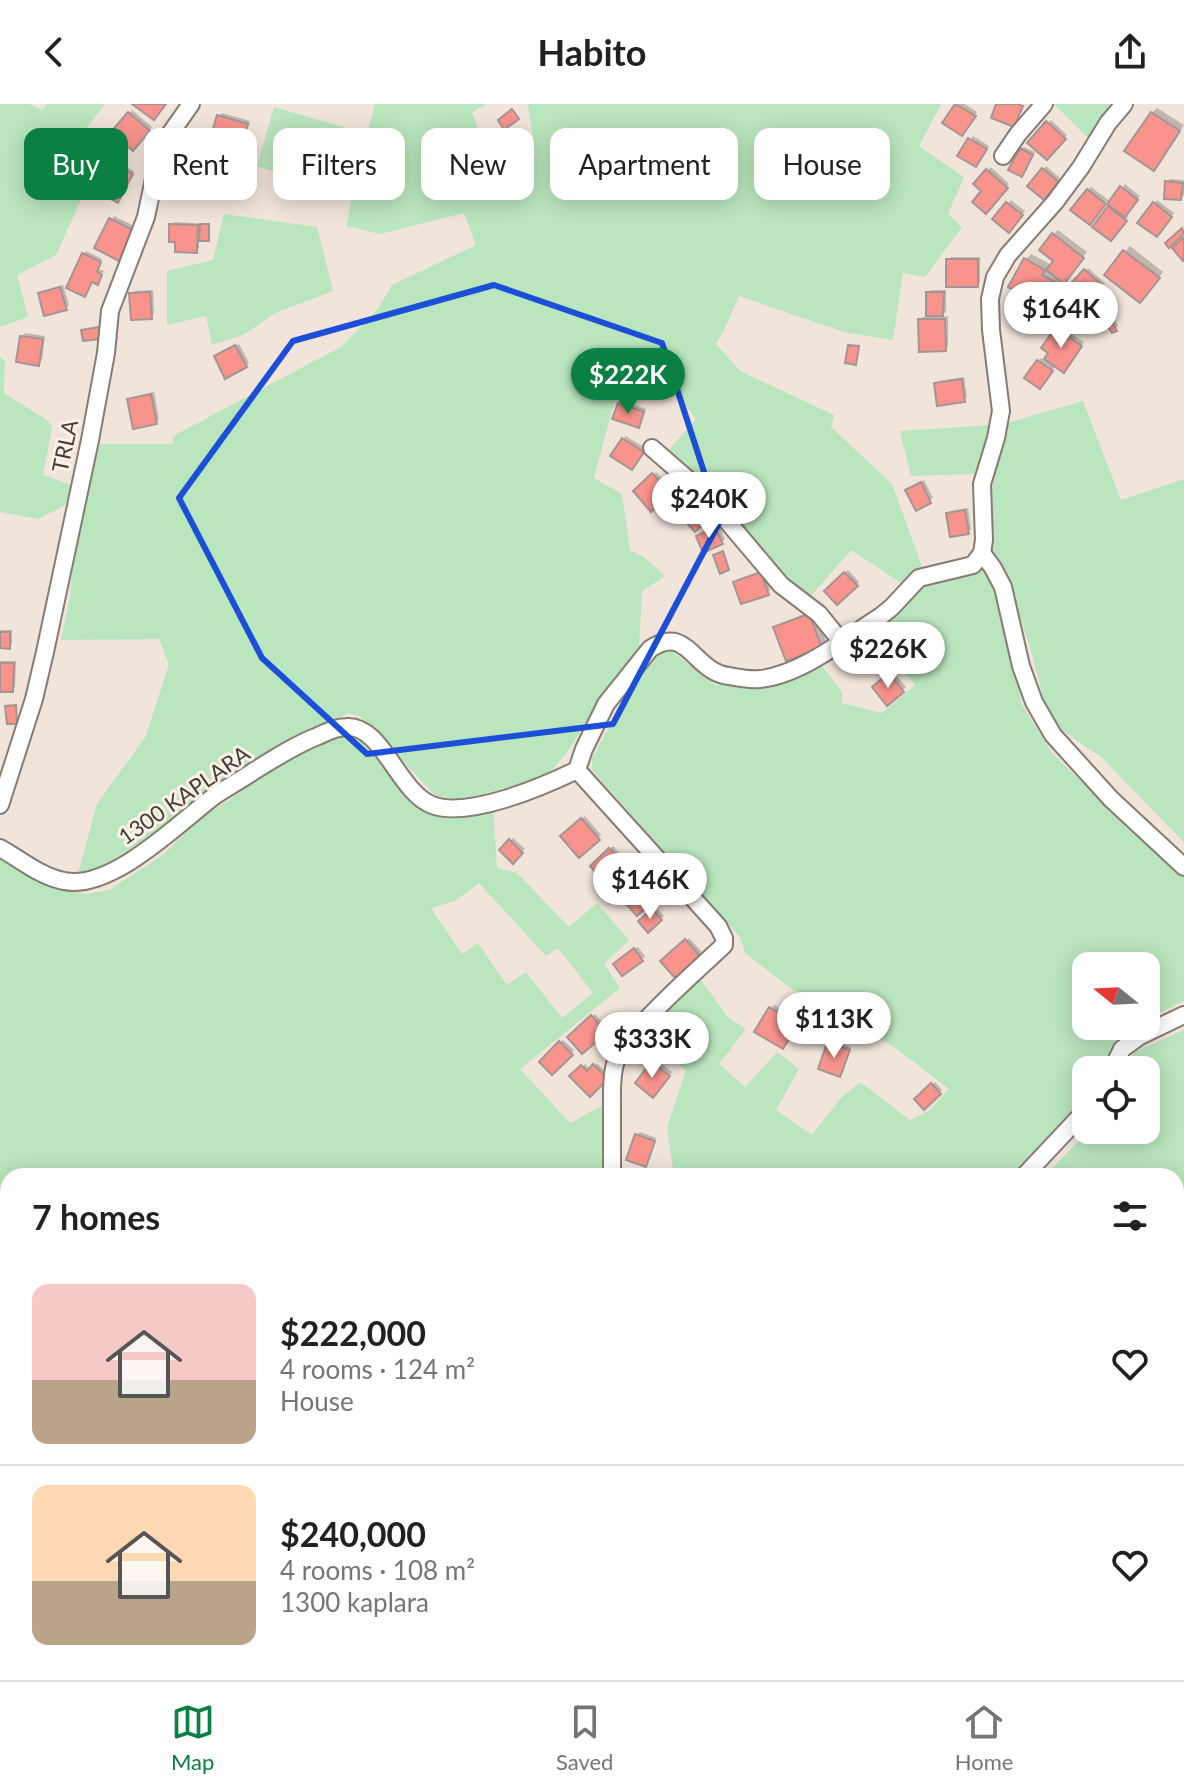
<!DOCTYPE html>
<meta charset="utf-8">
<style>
body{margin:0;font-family:Lato,sans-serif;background:#f6f6f6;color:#202124;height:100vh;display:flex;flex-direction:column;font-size:30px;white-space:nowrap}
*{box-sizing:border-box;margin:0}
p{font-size:26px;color:#757577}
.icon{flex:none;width:44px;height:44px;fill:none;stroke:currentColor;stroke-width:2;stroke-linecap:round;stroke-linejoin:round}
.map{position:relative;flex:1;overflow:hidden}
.drawer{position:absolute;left:0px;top:1064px;width:1184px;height:512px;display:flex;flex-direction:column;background:#fff;border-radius:24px 24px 0 0;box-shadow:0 4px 20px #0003}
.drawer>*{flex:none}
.hud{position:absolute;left:24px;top:24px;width:1136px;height:72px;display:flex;gap:16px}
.needle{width:52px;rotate:288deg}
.controls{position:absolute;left:1072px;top:848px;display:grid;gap:16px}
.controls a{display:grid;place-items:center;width:88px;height:88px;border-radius:16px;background:#fff;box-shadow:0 4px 20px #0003;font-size:40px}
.price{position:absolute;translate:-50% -68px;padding:0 18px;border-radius:28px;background:#fff;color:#222;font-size:26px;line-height:52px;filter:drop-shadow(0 2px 4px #0008)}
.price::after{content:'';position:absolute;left:50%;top:48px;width:24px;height:18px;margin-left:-12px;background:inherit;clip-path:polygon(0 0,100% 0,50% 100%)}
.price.active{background:#0b8043;color:#fff}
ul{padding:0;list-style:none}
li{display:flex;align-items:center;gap:24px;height:200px;padding:0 32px}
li+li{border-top:2px solid #e0e0e0}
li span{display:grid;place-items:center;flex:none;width:224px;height:160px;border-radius:16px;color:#555}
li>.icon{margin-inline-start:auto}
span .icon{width:96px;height:96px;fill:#fffc;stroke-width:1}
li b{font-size:34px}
h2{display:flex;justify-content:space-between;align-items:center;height:96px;padding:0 32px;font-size:34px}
.pill{padding:0 28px;border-radius:16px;background:#fff;box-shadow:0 4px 20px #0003;font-size:28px;line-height:72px}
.pill.active{background:#0b8043;color:#fff}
header{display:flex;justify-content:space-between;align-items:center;height:104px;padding:0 32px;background:#fff;font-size:36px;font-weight:700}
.menu{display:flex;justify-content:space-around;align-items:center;height:112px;border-top:2px solid #e0e0e0;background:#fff;font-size:22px;color:#757577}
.menu a{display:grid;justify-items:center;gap:4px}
.menu .active{color:#0b8043}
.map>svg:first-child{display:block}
</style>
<header><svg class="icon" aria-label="back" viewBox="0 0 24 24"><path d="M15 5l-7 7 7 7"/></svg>Habito<svg class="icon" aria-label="share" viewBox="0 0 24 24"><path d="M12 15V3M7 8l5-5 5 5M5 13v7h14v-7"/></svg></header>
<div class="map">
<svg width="1184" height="1576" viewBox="0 0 1184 1576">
<rect width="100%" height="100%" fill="#f1e4da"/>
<!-- green -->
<g fill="#b9e6bc" fill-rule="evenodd">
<polygon points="0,0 29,0 43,6 47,0 105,0 82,30 46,69 83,91 56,151 17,171 28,213 0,223"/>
<polygon points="375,0 487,0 472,8 484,41 490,79 526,76 535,49 528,0 941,0 919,42 964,73 948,110 962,123 925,173 903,169 893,236 844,228 739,192 726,222 716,240 740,267 834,311 831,323 892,380 923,465 903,480 851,446 809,494 781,475 667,348 696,315 671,282 624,261 594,374 622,390 630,446 644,453 665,472 642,487 639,545 608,582 567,649 546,672 463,696 436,692 361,613 349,609 279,640 128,747 93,767 78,769 97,700 146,632 169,560 159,535 61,536 70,492 75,430 98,340 173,340 173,332 341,243 378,205 392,181 476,141 464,109 380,130 346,122 352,94 257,62 274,3 367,30"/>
<polygon points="1054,0 1111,0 1111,5 1090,36"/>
<polygon points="224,110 317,123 333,187 275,209 245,230 212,241 206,212 167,221 167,167 213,156"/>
<polygon points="0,253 5,257 4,289 48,317 52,323 43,371 71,381 65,401 39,415 0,408"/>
<polygon points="1083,297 1121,396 1184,375 1184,738 1099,651 1090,646 1058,623 1044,596 1030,543 1010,482 989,443 991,389 1007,319"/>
<polygon points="992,321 975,370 911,372 900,327"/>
<polygon points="980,464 985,465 999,486 1022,601 1052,649 1112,708 1184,773 1184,897 1146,915 1146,862 1086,862 1086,922 1131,922 1120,936 1101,966 1086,966 1086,992 1014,1072 674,1072 667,1024 686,966 642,932 657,914 700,875 728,913 746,925 719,960 745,983 777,948 799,965 776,1006 812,1031 840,995 860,978 910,1016 929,1007 949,985 897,945 789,883 745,849 740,833 592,666 592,654 642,565 659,546 669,545 715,581 792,575 822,562 842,588 842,599 882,609 915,581 869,527 921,480 932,477 967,472"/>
<path d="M337,632H353L365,638L401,683L420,701L493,704L497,764L517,769L569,823L597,799L629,836L604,860L620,884L520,965L570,1019L607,999L606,1072H8V1568H939L936,1576H0V754L4,755L42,779L68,787L85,790L109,786L163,751L197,717L302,647ZM479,779L546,852L558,844L593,889L562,914L526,868L507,881L478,839L462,850L431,804L455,797Z"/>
<polygon points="1184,926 1184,1373 1183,1372 1176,1384 1176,1072 1044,1072 1090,1026 1146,1026 1146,966 1120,966 1135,948"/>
<polygon points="1184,1502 1184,1576 955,1576 958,1568 1176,1568 1176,1503"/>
</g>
<!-- shadow -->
<g fill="#0003">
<polygon points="958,0 965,0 977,8 965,27 945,19"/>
<polygon points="1157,4 1184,21 1159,59 1152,9"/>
<polygon points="132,6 152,23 133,44 114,28"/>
<polygon points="222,9 250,17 243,42 240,45 219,12"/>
<polygon points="1051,16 1067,31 1046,54 1030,39"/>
<polygon points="973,32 989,42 979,58 960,51"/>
<polygon points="608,43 619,51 610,62 606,45"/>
<polygon points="1024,43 1035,48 1025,67 1021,46"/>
<polygon points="201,47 217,51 213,65 210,68 198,50"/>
<polygon points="112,55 134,67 120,93 109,58"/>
<polygon points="1046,62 1060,74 1044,93 1030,81"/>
<polygon points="991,63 1009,80 986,107 984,87 976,80"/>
<polygon points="1170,75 1184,76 1184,91 1181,94 1167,78"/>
<polygon points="1125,80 1140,92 1126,110 1128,113 1114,132 1095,122 1112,101 1107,97 1092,116 1088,86 1091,83 1111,98"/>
<polygon points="1011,96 1025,107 1009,126 995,115"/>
<polygon points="1157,96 1174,109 1159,128 1154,99"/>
<polygon points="114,112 136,123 121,152 96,144"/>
<polygon points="174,118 209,120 209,134 199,135 199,144 196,147 171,121"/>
<polygon points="1058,126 1087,148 1068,172 1061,175 1050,196 1045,201 1026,155 1031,150 1052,161 1055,157 1053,131"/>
<polygon points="1130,142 1163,168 1145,191 1106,170"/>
<polygon points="86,147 102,155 98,165 104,167 97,179 93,177 85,190 83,150"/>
<polygon points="951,153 980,153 980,178 977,181 948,156"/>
<polygon points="1088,164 1105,179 1084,203 1067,187"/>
<polygon points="63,181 69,201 66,204 40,190 43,187"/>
<polygon points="153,186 154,210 151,213 132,190 135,187"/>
<polygon points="931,186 946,186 946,207 940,213 948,212 948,242 945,245 920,216 923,213 928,213 928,189"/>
<polygon points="1106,198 1118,222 1115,225 1096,204"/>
<polygon points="1059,222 1084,238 1067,263 1056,261 1043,280 1038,257 1041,254 1045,257 1051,248 1044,244"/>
<polygon points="25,229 45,232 42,256 38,259 22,233"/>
<polygon points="239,240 249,259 246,262 219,250"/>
<polygon points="964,273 967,293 964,296 936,280 939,277"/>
<polygon points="154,288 159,315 156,318 129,296 133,293"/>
<polygon points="623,297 646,305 641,319 638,322 620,300"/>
<polygon points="626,332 645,344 635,360 623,335"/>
<polygon points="656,368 672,385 651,405 635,388"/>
<polygon points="924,376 933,394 916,404 907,386"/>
<polygon points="687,385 698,396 681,413 670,403"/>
<polygon points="968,404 971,425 968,428 948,410 951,407"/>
<polygon points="719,422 725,435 722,438 701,430"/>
<polygon points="848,466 859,478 837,499 826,487"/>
<polygon points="764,467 770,486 767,489 735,478 738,475"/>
<polygon points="814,506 826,537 821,542 776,524 781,519"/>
<polygon points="0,526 12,526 12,540 9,543 0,542"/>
<polygon points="0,557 16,557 15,583 12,586 0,586"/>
<polygon points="893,568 906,583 888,599 875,583"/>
<polygon points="585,712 601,731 580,751 563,732"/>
<polygon points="513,734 525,745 513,757 502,746"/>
<polygon points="613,742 627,757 606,777 592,762"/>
<polygon points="642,774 658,790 637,809 622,792"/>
<polygon points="656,803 664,812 648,826 640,818"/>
<polygon points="689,834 702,848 676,872 663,857"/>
<polygon points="638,843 645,852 642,855 618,857"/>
<polygon points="774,901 799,917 785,940 771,904"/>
<polygon points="595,910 608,924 582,947 570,933"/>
<polygon points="563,936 574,946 552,969 541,958"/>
<polygon points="832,937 851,943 843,968 840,971 829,940"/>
<polygon points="656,956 672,968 656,988 638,979"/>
<polygon points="597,959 609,971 590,990 572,972 585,960 591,966"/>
<polygon points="935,978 942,986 924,1003 917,995"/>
<polygon points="640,1028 656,1034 648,1058 645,1061 637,1031"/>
</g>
<!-- building -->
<g fill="#f9948d" stroke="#a59493" stroke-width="2">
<polygon points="132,0 166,0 154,16"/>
<polygon points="955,0 976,12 962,32 942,19"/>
<polygon points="996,0 1017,0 1023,2 1014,23 991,14"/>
<polygon points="512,5 519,15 504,26 498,16"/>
<polygon points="128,8 150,27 133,47 111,28"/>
<polygon points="1151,8 1180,27 1154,67 1124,47"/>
<polygon points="217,11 248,20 240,47 209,38"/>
<polygon points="1046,17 1066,35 1047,56 1027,39"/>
<polygon points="968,34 987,45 976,63 957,52"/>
<polygon points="604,44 618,54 608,68 594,58"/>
<polygon points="1020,44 1033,51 1022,73 1008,66"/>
<polygon points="196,49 215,54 211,71 192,66"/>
<polygon points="508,49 510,64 498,66 496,50"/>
<polygon points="107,57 133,70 118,99 92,85"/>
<polygon points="1042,64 1059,78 1044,96 1027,82"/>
<polygon points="986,65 1008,84 986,110 972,98 981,87 973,80"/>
<polygon points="1165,77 1183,79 1181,96 1164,95"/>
<polygon points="1120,82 1138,96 1125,113 1107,100"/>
<polygon points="1087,85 1106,100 1090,121 1070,106"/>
<polygon points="1006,98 1023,111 1009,129 992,115"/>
<polygon points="1153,98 1172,113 1157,133 1137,119"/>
<polygon points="1108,102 1127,117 1111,137 1092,123"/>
<polygon points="109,114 135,127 119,157 94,144"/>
<polygon points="169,120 198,121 197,149 175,148 175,138 169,138"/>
<polygon points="200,120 209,120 209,137 199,137"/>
<polygon points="1182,124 1184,130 1169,144 1165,139"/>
<polygon points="1052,129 1084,154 1064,180 1046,166 1053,157 1039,146"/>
<polygon points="1184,133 1184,156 1183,157 1172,144"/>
<polygon points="1123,146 1160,174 1140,199 1104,171"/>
<polygon points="82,149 101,158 97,168 102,171 98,181 92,178 85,193 66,184"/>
<polygon points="1024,154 1045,166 1042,171 1059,180 1045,203 1008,183"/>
<rect x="946" y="155" width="32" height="28"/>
<polygon points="1084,165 1104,183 1084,205 1064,187"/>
<polygon points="60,183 67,206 44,212 38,189"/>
<polygon points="150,188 152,215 131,216 129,189"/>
<polygon points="926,188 944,188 943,212 926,212"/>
<polygon points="1102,200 1117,227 1112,229 1108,223 1102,227 1091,206"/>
<polygon points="918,215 945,215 946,247 919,248"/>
<polygon points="99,223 100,235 83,237 81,226"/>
<polygon points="1055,224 1082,242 1064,269 1044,255 1048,249 1041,244"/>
<polygon points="20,232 43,235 39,262 16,258"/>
<polygon points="235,241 247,263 225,275 214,252"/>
<polygon points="848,241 859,242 856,261 845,259"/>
<polygon points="1037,256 1053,267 1040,285 1024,274"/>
<polygon points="962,275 965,298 937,302 934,279"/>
<polygon points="151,290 157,320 133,325 127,295"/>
<polygon points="618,299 644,308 639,324 612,315"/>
<polygon points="622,334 644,348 632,366 610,352"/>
<polygon points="652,369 671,390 651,408 633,387"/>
<polygon points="921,378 931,399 916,407 905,386"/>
<polygon points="683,387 697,400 681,416 668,403"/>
<polygon points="699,401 711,413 695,428 684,416"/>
<polygon points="965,406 969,430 950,433 946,409"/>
<polygon points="715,423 723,440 703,449 696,432"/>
<polygon points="723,447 729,466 720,470 713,451"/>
<polygon points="761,468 769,491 741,500 733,478"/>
<polygon points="844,468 858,482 837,501 824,487"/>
<polygon points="809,510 822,544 786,557 773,523"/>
<polygon points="0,528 10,528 10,545 0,544"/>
<polygon points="0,559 14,559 13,588 0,588"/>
<polygon points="889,569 904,588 887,602 872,583"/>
<polygon points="16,601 17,620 7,620 5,602"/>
<polygon points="581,714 600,736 579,754 560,732"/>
<polygon points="509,735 523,749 513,760 499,746"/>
<polygon points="609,744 626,761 606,780 590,762"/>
<polygon points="638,775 656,795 637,812 619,792"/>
<polygon points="652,805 662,816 648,829 638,817"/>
<polygon points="685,835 700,852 676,875 660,857"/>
<polygon points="634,844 643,857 622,872 613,860"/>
<polygon points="769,903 798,920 783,945 754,928"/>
<polygon points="591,911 607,929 582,950 567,933"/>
<polygon points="559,937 573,951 552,971 539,958"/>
<polygon points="827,939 850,946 840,973 818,965"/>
<polygon points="651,958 670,972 653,994 635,979"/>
<polygon points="593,960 608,975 590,993 569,972 581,961 587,967"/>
<polygon points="931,979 941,990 924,1006 914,995"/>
<polygon points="635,1030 655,1037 646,1063 626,1056"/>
</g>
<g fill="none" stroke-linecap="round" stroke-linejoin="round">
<!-- minor casing -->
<g stroke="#877b72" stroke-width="20">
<g id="minor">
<polyline points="1003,52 1018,30 1044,0"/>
<polyline points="652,344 691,378 722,411 781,481 819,510 841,537"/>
<polyline points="982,449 993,464 1003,483 1021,562 1034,598 1053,631 1111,695 1184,763"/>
<path d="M577,666L718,822L724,834V841C698,866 624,929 615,960C611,974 612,989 612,1003C612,1026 612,1049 612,1072"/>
<polyline points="0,701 34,595 45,548 90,336 106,249 110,207 146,113 159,51 165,37 191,0"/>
<path d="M0,744C20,755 41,773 64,777C111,787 178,720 213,693C226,684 241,676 254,667C275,654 295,641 318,632C327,628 336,623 346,623C382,620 398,688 432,701C468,715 544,682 577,666L584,645L606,600L650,545C688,519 693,568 729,572C739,574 750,576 760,575C801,571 846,534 881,512L892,503L919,474L973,461L982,449L984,436L982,380L996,334L1001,307L991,226L990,195L995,173L1008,151L1055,98L1081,63L1108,19L1124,0"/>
<polyline points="1112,966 1122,945 1140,932 1184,911"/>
<polyline points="1024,1072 1086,1006"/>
<polyline points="945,1576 948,1568"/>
</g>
</g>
<!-- minor -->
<use href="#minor" stroke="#fff" stroke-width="16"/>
</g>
<!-- marked area -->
<path fill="none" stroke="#1d4ed8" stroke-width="6" stroke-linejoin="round" d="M494,181L662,239L720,417L613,620L367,650L262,554L179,394L293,237Z"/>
<g text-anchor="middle" stroke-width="6" stroke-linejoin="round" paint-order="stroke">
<!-- street labels -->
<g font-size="22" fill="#413c38" stroke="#fef1e7">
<text transform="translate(65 342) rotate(-78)" y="8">TRLA</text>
<text transform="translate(184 691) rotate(-35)" y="8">1300 KAPLARA</text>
</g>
</g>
</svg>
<div class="controls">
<a><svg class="needle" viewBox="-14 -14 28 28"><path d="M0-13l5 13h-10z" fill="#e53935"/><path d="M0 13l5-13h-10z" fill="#757577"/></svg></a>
<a><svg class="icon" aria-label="locate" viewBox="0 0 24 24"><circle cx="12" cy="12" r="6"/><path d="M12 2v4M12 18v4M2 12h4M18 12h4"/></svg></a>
</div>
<b class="price" style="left:1061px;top:246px">$164K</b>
<b class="price active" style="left:628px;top:312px">$222K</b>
<b class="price" style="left:709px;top:436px">$240K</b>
<b class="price" style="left:888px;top:586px">$226K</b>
<b class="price" style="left:650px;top:817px">$146K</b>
<b class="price" style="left:834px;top:956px">$113K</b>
<b class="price" style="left:652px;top:976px">$333K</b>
<div class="hud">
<a class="pill active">Buy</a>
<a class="pill">Rent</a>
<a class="pill">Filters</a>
<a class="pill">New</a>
<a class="pill">Apartment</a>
<a class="pill">House</a>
</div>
<section class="drawer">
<h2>7 homes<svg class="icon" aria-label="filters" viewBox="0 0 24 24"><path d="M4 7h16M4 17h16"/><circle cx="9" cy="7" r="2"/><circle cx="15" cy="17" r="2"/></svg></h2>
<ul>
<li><span style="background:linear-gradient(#f6c9c9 60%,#b9a48a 0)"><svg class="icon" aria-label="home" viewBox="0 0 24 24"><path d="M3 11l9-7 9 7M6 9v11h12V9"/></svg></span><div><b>$222,000</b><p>4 rooms · 124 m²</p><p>House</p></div><svg class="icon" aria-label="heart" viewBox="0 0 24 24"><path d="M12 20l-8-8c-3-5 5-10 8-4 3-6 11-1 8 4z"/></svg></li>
<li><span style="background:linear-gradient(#ffd9b3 60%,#b9a48a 0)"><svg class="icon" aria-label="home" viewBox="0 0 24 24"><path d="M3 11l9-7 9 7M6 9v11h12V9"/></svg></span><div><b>$240,000</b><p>4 rooms · 108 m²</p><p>1300 kaplara</p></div><svg class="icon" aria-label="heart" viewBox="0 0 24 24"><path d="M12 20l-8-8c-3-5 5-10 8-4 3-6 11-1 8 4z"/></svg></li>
</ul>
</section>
</div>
<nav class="menu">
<a class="active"><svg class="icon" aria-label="map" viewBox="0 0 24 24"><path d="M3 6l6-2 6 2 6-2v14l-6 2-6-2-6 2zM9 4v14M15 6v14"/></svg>Map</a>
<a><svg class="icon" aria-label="saved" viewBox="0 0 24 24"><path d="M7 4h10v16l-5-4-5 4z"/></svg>Saved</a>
<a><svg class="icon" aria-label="home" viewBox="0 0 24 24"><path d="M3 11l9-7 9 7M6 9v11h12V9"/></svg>Home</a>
</nav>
